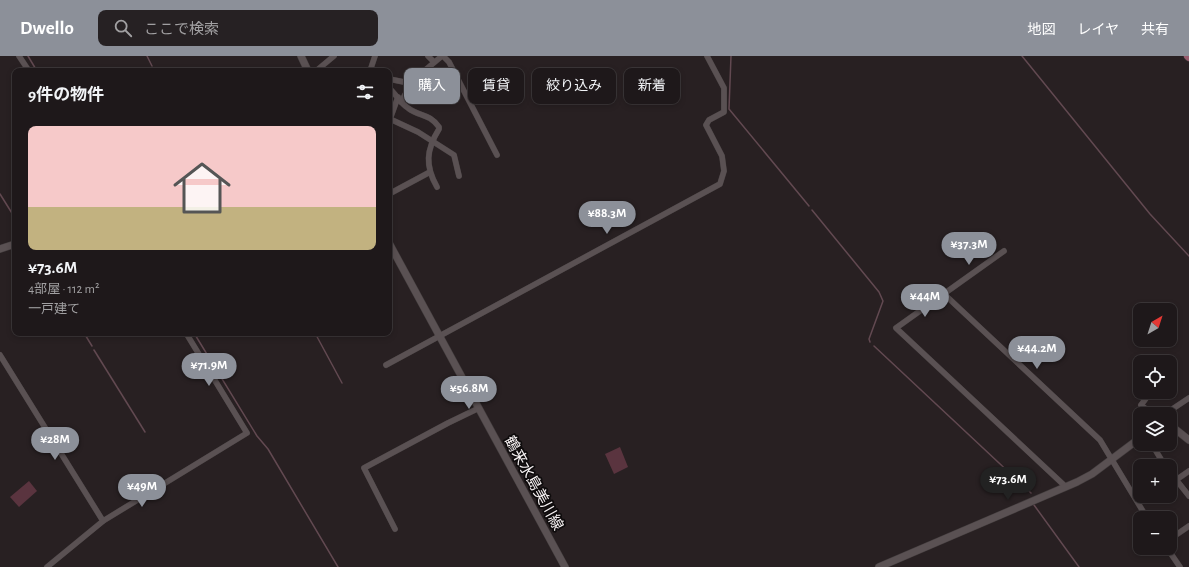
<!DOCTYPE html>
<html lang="ja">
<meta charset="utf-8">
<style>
body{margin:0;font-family:"Alegreya Sans","Noto Sans JP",sans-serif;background:#262123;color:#f1f3f6;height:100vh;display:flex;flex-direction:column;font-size:15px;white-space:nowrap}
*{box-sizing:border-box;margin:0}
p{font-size:13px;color:#a1a0a2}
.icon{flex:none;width:22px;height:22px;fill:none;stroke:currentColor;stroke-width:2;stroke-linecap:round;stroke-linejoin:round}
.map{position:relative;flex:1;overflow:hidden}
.sheet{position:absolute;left:12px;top:12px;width:380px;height:268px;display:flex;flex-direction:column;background:#1e181a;border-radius:8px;box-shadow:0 2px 6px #0003,0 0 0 1px #3c3739}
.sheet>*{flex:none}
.top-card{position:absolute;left:404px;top:12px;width:380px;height:36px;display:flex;gap:8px}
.needle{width:26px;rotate:39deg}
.buttons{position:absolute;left:1133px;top:247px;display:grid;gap:8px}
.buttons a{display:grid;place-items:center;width:44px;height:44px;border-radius:8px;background:#1e181a;box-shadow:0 2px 6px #0003,0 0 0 1px #3c3739;font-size:20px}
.price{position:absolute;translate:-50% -34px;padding:0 9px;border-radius:14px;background:#8c9099;color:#fff;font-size:13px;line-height:26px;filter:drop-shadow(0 1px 2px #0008)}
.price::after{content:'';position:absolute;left:50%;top:24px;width:12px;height:9px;margin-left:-6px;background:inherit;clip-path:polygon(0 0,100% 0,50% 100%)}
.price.current{background:#222;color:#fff}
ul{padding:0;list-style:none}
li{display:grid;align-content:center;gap:8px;height:212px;padding:0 16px}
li+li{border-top:1px solid #3c3739}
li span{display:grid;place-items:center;height:124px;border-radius:8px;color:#555}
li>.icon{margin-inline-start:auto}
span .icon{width:72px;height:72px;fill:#fffc;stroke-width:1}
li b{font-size:17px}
h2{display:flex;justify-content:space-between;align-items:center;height:48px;padding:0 16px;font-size:17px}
.tag{padding:0 14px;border-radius:8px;background:#1e181a;box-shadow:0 2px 6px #0003,0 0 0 1px #3c3739;font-size:14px;line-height:36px}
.tag.current{background:#8c9099;color:#fff}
header{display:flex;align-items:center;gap:24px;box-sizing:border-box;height:56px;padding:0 20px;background:#8c9099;color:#fff}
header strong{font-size:19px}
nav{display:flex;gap:22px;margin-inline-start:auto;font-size:14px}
.search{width:280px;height:36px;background:#262123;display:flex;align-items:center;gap:10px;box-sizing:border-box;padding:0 14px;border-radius:8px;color:#a1a0a2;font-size:15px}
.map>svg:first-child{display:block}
</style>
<header>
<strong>Dwello</strong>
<div class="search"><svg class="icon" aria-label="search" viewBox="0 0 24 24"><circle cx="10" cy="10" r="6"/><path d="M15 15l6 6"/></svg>ここで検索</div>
<nav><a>地図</a><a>レイヤ</a><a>共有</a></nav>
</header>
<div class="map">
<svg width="1189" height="511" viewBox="0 0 1189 511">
<rect width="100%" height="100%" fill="#282022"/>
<!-- green -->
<g fill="#5a343f">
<polygon points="620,391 628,411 614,418 605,398"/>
<polygon points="29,425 37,435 19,451 10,441"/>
</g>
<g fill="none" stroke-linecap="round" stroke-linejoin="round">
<!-- stream -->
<g stroke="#624951" stroke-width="1.5">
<polyline points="28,0 37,15"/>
<polyline points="147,0 152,10"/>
<polyline points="731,0 729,53 809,150"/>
<polyline points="1022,0 1150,158 1189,200"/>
<polyline points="154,14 155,15"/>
<polyline points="0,138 15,162"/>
<polyline points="812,154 879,236 883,245 869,283 870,286"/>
<polyline points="84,277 92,290"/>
<polyline points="194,277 257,380 268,393 338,511"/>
<polyline points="315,277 342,327"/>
<polyline points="874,290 1031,437"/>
<polyline points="94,294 145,376"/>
<polyline points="1034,449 1079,511"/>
</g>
<!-- minor casing -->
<g stroke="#433d3e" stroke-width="6">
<g id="minor">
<polyline points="19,0 29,15"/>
<polyline points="428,0 434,6"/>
<polyline points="443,0 449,6 497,99"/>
<polyline points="316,15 334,0"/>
<polyline points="370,15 375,0"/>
<polyline points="389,23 404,26 411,26 442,0"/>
<path d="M389,32C396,38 400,47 408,52C420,61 429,57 439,71V73C426,94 425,110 437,131"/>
<polyline points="398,41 390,63 418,76 454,99 459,120"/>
<polyline points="401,46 413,24"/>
<polyline points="389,138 430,116"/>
<polyline points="1004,195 896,272 1066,431"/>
<polyline points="944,238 1100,384 1147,462"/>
<polyline points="0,299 103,465"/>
<polyline points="386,309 720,128 724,115 722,100 706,69 709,64 724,56 724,32 707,0"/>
<polyline points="1150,337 1141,349 1152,358"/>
<polyline points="1165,358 1189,342"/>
<polyline points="1155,388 1156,395 1165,410"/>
<polyline points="1170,416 1189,440"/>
<polyline points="1176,424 1189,415"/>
<polyline points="395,473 364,412 448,367 479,352"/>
<polyline points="1170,483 1189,470"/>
<polyline points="1167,492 1180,511"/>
<polyline points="47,511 103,465 247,377 186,277"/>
</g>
</g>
<!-- tertiary casing -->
<g stroke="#433d3e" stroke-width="8">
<g id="tertiary">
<polyline points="0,193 15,188"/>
<polyline points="1170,369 1189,384"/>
<polyline points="879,511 1077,426 1092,418 1140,382"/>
</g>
</g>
<!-- secondary casing -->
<g stroke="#433d3e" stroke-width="8">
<g id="secondary">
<polyline points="301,0 308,15"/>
<polyline points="389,187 565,511"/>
</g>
</g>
<!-- primary casing -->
<g stroke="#433d3e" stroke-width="9">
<polyline id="primary" points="1188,0 1189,1"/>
</g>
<!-- minor -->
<use href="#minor" stroke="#5a5153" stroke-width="5.5"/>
<!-- tertiary -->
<use href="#tertiary" stroke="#5a5153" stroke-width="7"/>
<!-- secondary -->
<use href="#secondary" stroke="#5a5153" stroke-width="7"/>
<!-- primary -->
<use href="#primary" stroke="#975b6d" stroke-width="8"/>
</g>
<g text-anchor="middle" stroke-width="3.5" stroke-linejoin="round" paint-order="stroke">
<!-- street labels -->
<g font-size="15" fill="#f8f3f4" stroke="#0e0b0c">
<text transform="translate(534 427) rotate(61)" y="5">鶴来水島美川線</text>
</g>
</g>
</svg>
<div class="buttons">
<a><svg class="needle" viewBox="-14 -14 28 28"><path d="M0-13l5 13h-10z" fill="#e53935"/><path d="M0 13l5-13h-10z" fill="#a1a0a2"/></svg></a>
<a><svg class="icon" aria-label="locate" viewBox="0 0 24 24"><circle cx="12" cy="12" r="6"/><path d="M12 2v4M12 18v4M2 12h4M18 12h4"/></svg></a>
<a><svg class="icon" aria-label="layers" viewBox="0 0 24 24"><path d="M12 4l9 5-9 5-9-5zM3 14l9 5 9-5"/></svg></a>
<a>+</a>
<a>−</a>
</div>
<b class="price" style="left:607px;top:179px">¥88.3M</b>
<b class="price" style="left:969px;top:210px">¥37.3M</b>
<b class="price" style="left:925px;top:262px">¥44M</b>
<b class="price" style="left:1037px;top:314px">¥44.2M</b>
<b class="price" style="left:209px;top:331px">¥71.9M</b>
<b class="price" style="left:469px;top:354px">¥56.8M</b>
<b class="price" style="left:55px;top:405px">¥28M</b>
<b class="price current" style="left:1008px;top:445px">¥73.6M</b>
<b class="price" style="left:142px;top:452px">¥49M</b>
<div class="top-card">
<a class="tag current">購入</a>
<a class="tag">賃貸</a>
<a class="tag">絞り込み</a>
<a class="tag">新着</a>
</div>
<section class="sheet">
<h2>9件の物件<svg class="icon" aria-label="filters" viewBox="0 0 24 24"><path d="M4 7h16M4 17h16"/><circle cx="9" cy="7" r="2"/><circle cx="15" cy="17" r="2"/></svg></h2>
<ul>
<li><span style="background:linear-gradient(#f6c9c9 65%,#c2b280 0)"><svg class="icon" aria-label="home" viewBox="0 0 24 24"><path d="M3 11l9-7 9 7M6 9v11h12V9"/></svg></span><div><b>¥73.6M</b><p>4部屋 · 112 m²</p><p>一戸建て</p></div></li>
</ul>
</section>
</div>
